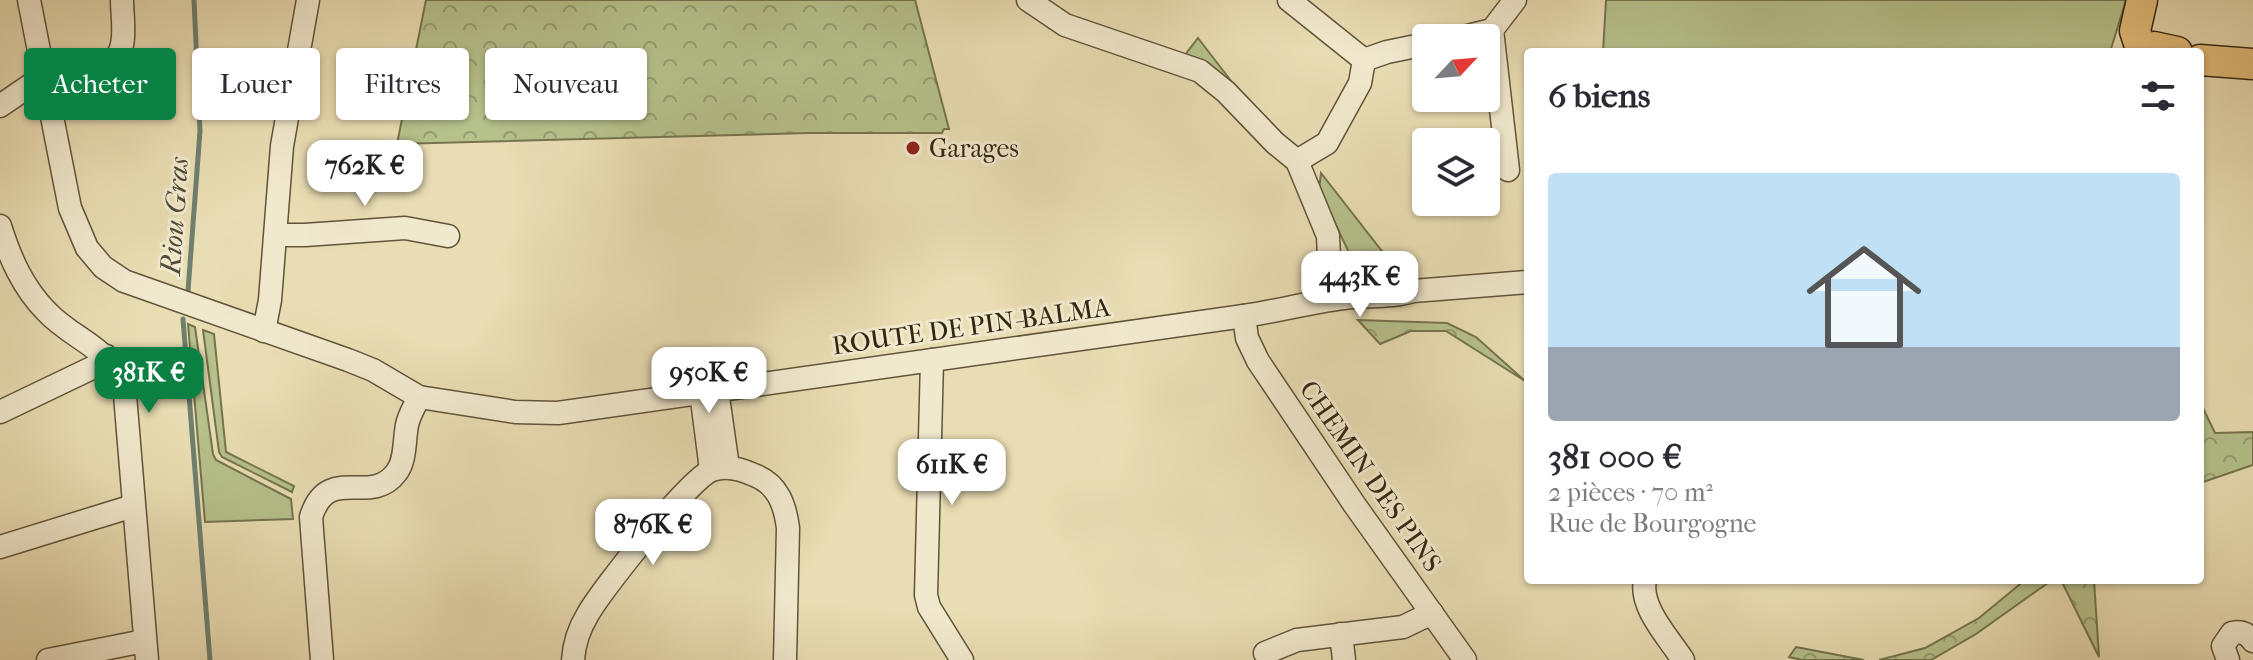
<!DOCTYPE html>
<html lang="fr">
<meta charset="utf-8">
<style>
body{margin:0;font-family:"IM FELL French Canon",serif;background:#f7f7f7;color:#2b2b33;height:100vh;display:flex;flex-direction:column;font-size:30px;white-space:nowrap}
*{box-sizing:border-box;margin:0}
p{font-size:26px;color:#7c7c81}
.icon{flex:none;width:44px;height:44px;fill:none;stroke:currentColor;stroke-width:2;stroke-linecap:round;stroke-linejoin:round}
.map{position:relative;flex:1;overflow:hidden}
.side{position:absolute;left:1524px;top:48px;width:680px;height:536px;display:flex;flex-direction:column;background:#fff;border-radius:8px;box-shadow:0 2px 6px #0004}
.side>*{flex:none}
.banner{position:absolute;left:24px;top:48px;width:760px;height:72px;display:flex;gap:16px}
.needle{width:52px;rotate:64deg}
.fabs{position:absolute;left:1412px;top:24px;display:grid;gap:16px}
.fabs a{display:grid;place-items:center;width:88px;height:88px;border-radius:8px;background:#fff;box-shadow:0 2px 6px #0004;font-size:40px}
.price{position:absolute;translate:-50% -68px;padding:0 18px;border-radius:16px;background:#fff;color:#222;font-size:26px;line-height:52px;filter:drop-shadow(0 2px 4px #0008)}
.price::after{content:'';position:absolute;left:50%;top:48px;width:24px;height:18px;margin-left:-12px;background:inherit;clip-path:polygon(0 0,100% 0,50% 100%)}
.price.active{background:#0b8043;color:#fff}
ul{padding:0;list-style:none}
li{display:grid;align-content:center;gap:16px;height:424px;padding:0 24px}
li+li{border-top:2px solid #e1e1e2}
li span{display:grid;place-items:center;height:248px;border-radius:8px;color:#555}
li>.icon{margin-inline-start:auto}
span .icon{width:144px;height:144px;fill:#fffc;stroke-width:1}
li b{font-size:34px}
h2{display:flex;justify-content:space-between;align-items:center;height:96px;padding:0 24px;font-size:34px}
.chip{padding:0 28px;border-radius:8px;background:#fff;box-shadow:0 2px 6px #0004;font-size:28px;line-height:72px}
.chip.active{background:#0b8043;color:#fff}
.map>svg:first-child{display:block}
</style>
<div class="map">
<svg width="2253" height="660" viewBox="0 0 2253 660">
<defs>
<pattern id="forest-crowns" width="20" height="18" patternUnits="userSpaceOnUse" patternTransform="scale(2)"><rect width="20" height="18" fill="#b6c18c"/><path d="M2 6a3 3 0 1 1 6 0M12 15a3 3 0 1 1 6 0" fill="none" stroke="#959d71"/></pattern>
</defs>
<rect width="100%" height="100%" fill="#e9ddb3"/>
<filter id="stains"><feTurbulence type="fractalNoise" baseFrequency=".0025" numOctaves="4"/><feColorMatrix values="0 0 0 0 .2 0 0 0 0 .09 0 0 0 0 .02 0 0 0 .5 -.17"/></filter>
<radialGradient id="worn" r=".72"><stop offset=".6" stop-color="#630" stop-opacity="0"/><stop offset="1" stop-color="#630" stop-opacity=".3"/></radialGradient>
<!-- grass -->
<g fill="#b6c18c" stroke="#75744e" stroke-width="2">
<polygon points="1606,0 2126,0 2110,52 1603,52"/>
<polygon points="1198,38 1235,86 1185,55"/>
<polygon points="1321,173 1392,264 1356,267 1319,190"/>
<polygon points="188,324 195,327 213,454 216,460 291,499 293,519 205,522"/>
<polygon points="203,330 214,334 226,452 294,486 292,492 222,457 219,452"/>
</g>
<!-- forest -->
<g fill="url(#forest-crowns)" stroke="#75744e" stroke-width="2">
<polygon points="426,0 915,0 949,129 944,129 942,133 809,133 397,144"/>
<polygon points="1358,320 1447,323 1476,337 1525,381 1446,331 1411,331 1380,344"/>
<polygon points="2200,402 2215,433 2253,432 2253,465 2200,483"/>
<polygon points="2025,580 2052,580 1976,634 1931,660 1879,660 1925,648 1979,618"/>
<polygon points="2061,580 2094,580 2099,657"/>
<polygon points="1796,647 1864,660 1802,660 1789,657"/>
</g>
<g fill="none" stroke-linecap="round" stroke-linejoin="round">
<!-- stream -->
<g stroke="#6f806f" stroke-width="5">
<polyline points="188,291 200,131 194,0"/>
<polyline points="183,319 210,660"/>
</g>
<!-- minor casing -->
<g stroke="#61543a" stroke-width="25">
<g id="minor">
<path d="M29,0L70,208L87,248L103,267L124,281L348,360L373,370L419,397L515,412L558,413L1244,316C1278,311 1310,302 1344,298C1367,295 1392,298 1413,291L1528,282"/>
<polyline points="1028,0 1065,25 1200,71 1226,92 1275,143 1297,161 1328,236 1331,299"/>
<polyline points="1289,0 1364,60"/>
<polyline points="1492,30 1508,170"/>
<polyline points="1460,38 1492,30 1515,0"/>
<polyline points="1364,60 1387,52 1426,44"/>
<path d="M42,69L107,65C130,54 122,22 122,0"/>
<polyline points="0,106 35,82 45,80"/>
<polyline points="1297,161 1327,143 1360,83 1364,60"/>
<path d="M0,226C10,258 23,288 47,312C78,344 113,346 125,395L147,660"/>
<polyline points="276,235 305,235 405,228 448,236"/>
<polyline points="1244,316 1247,338 1258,361 1354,504 1465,660"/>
<polyline points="264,331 270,300 282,146 308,0"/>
<polyline points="932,360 926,595 929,607 962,660"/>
<polyline points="717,390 728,467"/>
<polyline points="701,392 711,470"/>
<polyline points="0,412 94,367 106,356"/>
<polyline points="0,547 133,506"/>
<path d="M1645,580C1639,607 1669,638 1683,660"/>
<polyline points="1341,634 1344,660"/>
<polyline points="1265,653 1297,640 1403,627 1432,613"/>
<polyline points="48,660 144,641"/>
<path d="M322,660L311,517C328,463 370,507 396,473C406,461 404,440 407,425C409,415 415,406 419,397"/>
<path d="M573,660C574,644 580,627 588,614C602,589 690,478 712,470C726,465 741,469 754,475C778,484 785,505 788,528L785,660"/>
<path d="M2228,660L2223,646L2232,633C2241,631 2247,633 2253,641"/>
</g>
</g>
<!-- major casing -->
<g stroke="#342611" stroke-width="33">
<g id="major">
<polyline points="2142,0 2135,31 2142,52"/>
<polyline points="2141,50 2154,47 2177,52"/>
<polyline points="2200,60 2253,64"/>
</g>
</g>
<!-- minor -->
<use href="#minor" stroke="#f1e9ce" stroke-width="22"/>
<!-- major -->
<use href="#major" stroke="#e4be7a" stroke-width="30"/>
</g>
<!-- markers -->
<circle fill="#8f2418" stroke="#f1e9ce" stroke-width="3" cx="913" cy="148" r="8"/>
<g text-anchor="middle" stroke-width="6" stroke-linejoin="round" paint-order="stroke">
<!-- poi labels -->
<g font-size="26" fill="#342611" stroke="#f1e9ce" text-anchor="start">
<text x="929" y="157">Garages</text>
</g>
<!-- street labels -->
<g font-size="26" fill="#342611" stroke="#f1e9ce">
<text transform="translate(971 326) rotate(-8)" y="9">ROUTE DE PIN-BALMA</text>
<text transform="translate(1371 476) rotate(55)" y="9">CHEMIN DES PINS</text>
</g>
<!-- water labels -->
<g font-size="28" font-style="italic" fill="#4d4c38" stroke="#f1e9ce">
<text transform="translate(174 216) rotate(-86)" y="10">Riou Gras</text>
</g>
</g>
<rect width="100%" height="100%" filter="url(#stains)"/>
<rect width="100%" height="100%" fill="url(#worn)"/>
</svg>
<div class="fabs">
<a><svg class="needle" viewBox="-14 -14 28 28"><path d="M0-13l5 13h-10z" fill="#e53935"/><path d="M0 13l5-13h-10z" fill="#7c7c81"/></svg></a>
<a><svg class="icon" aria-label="layers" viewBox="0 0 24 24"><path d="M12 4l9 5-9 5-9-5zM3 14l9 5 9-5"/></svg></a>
</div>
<b class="price" style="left:365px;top:208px">762K €</b>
<b class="price" style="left:1360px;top:319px">443K €</b>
<b class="price active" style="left:149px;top:415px">381K €</b>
<b class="price" style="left:709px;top:415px">950K €</b>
<b class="price" style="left:952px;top:507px">611K €</b>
<b class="price" style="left:653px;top:567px">876K €</b>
<div class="banner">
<a class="chip active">Acheter</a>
<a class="chip">Louer</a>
<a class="chip">Filtres</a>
<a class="chip">Nouveau</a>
</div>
<section class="side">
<h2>6 biens<svg class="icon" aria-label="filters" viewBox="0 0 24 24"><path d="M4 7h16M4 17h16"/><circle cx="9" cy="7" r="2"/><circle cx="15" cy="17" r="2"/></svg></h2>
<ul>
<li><span style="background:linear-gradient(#bfe0f5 70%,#9aa5b1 0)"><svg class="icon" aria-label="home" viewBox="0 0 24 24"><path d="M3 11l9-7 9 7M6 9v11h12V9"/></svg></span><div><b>381 000 €</b><p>2 pièces · 70 m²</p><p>Rue de Bourgogne</p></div></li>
</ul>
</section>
</div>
